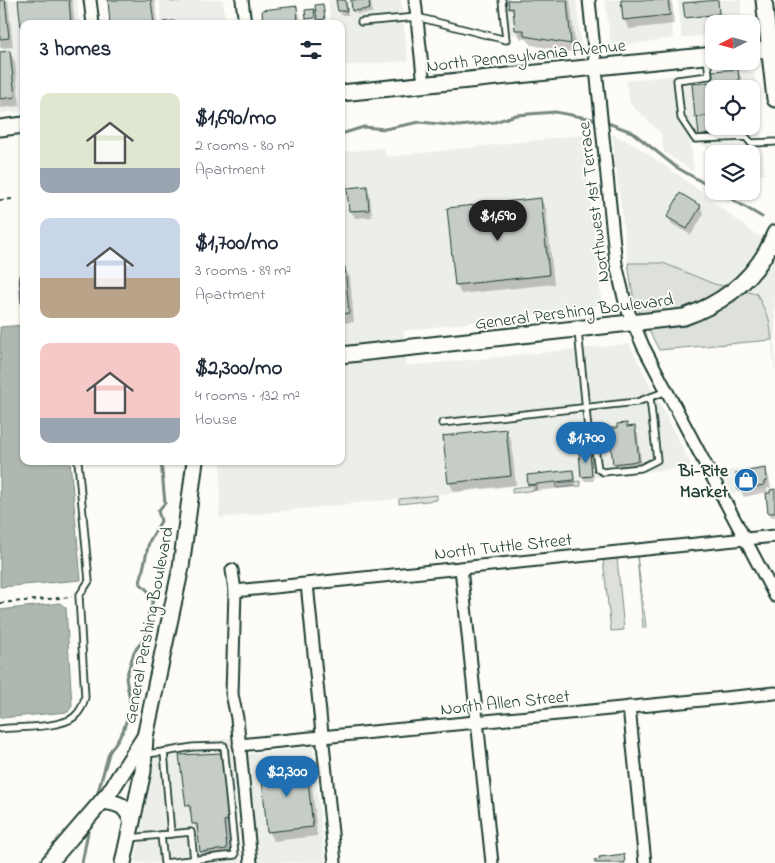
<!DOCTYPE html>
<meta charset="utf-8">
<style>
body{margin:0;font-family:"Indie Flower",sans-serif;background:#f2f2f3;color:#1f2937;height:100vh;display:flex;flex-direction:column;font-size:19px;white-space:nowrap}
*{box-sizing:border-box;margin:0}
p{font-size:16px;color:#747a83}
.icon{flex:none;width:28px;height:28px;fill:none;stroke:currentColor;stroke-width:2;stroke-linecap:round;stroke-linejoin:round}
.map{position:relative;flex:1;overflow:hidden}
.side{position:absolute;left:20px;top:20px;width:325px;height:445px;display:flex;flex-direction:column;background:#fff;border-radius:10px;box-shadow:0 1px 4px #0004}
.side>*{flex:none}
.needle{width:32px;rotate:264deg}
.fabs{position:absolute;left:705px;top:15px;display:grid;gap:10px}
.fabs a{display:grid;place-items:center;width:55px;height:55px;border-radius:10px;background:#fff;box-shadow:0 1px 4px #0004;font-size:25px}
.price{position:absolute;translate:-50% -42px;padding:0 11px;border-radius:18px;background:#1f6fb2;color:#fff;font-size:16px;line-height:32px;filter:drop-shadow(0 1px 2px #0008)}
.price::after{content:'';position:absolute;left:50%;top:30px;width:15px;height:11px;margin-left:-8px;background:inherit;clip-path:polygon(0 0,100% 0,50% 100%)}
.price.selected{background:#222;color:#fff}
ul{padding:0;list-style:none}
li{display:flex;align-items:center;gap:15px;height:125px;padding:0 20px}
li span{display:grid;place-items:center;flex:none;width:140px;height:100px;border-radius:10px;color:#555}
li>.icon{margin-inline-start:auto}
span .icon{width:60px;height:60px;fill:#fffc;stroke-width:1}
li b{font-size:21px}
h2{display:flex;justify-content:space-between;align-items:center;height:60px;padding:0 20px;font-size:21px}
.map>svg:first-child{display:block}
</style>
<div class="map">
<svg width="775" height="863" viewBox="0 0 775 863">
<rect width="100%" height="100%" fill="#fdfcf7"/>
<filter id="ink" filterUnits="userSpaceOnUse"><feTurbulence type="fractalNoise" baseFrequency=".02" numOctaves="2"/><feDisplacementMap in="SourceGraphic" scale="10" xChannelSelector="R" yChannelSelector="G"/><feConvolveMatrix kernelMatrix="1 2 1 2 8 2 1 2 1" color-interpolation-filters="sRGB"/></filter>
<g filter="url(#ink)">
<!-- built -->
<g fill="#eceee9" fill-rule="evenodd">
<polygon points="0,0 77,0 79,24 24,24 24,111 0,113"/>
<polygon points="159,0 223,0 226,24 162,24"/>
<polygon points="328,0 401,0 408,61 341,66 341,24 331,24"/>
<polygon points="506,0 576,0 581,46 510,34"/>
<polygon points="605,0 669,0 673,38 611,47"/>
<polygon points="678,0 741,0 741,24 714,24 714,34 682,38"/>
<path d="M739,68L753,73L756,80L765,174L751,176V154H714V156L689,130L694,172L664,152L661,133L630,104L626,81ZM714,89H751V126H714Z"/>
<polygon points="612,134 633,144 684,179 754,233 775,245 775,374 769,319 757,294 714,284 663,263 628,263"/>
<polygon points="583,135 602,305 404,331 406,366 629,344 692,467 219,518 221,461 341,461 341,152 384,148 385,157"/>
<polygon points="767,466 769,489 732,493 719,471"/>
<polygon points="231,738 241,863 135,863 157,747"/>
<polygon points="313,747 325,862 257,863 247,754"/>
</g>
<!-- green -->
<g fill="#dde0db" stroke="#7e8e88">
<polygon points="628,263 663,263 714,284 757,294 769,319 772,340 659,350 634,302"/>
<polygon points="580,481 581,486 557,488 556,483"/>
<polygon points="536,485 536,490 512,493 512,488"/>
<polygon points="437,495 437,500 399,504 399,499"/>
<polygon points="637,556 646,627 643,628"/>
<polygon points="617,558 624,630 611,631 603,559"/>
</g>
<!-- water -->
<g fill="#aeb8b1" stroke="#75877f">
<polygon points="24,325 24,461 70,461 81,580 0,587 0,327"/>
<polygon points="60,603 66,608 72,706 68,712 0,718 0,610"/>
</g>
<!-- shadow -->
<g fill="#0003">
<polygon points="0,0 8,0 13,47 0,48"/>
<polygon points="19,0 72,0 75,24 24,24"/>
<polygon points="109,0 155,0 157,24 111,24"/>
<polygon points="169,0 199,0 171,3"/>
<polygon points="338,0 347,0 348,15 341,15"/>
<polygon points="352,0 371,0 372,13 356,14"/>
<polygon points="509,0 570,0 576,53 531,45 527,39 521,39 516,30 515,16 510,8"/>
<polygon points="622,0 672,0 674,24 629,29 624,19"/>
<polygon points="718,2 720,17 686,18"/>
<polygon points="322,5 326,23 320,24 318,19"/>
<polygon points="296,8 300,14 301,24 264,24"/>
<polygon points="10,52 15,62 20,106 0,108 0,53"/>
<polygon points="737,70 741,77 742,89 714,89 714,126 746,126 747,138 704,142 700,136 697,117 693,85 714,83"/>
<polygon points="366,188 370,195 372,217 355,218 351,211 349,189"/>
<polygon points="541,200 546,209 554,284 461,294 456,284"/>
<polygon points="700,207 704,214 691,235 672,224 668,217"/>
<polygon points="341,268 344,268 350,277 354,322 341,323"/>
<polygon points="626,424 628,428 634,428 638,434 642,468 618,470 614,463 619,429"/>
<polygon points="505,431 511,440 516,485 454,492 449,482"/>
<polygon points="580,453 589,453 591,457 594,481 585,481 582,477"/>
<polygon points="765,470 769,477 771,488 767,488 768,494 775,490 775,517 772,517 769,513 767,492 744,497 740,490 738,474"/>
<polygon points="572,472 577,487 534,491 530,484"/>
<polygon points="227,764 234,830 228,830 231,859 206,861 201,852 198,833 187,805"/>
<polygon points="306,765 311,774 317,836 274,841 269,831"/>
</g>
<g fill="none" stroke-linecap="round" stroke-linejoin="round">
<!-- stream -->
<g stroke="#75877f" stroke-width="3">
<polyline points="605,122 632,132 676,167 714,189"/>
<polyline points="341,134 364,127 385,129 420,122 459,126 495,122 516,115 555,112 598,120"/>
<polyline points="718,191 762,217"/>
<polyline points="96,799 109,753 123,731 131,706 126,678 134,652 146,636 147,619 154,597 140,583 149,542 161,521 158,511 165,503 161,461"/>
<polyline points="82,863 89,827"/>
</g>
</g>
<!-- building -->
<g fill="#c6cdc7" stroke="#1f3d34">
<polygon points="0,0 5,0 9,38 0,39"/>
<polygon points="18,0 69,0 71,24 24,24 24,56"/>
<polygon points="108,0 151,0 154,24 110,24"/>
<polygon points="336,0 345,0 347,11 338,11"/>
<polygon points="351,0 369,0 370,9 352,11"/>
<polygon points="508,0 567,0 571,44 524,36 524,30 515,30 513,8 509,9"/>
<polygon points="621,0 668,0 670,15 623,20"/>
<polygon points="718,0 719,14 685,18 683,3"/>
<polygon points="323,4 325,19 317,20 315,5"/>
<polygon points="297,6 298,24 263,24 262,10"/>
<polygon points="314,9 315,18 306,19 305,10"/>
<polygon points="724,15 725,24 714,24 713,16"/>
<polygon points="174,21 174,24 163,24 163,22"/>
<polygon points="10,51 15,97 0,99 0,52"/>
<polygon points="738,69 740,89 714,89 712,71"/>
<polygon points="713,82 714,115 695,117 692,84"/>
<polygon points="714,115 714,126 744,126 744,131 699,136 697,117"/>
<polygon points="367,186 369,210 349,211 347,188"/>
<polygon points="680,193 701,206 687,229 667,217"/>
<polygon points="541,198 549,275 455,285 447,208"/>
<polygon points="341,267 345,267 349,313 341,314"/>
<polygon points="19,275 24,275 24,303 21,303"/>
<polygon points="627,423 627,427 635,426 639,461 613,464 609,428 617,428 617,424"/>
<polygon points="506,429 511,476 448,483 443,436"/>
<polygon points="590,451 592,476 581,477 579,452"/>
<polygon points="766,468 767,481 764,482 764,485 738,490 736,473"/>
<polygon points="573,470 574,480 528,485 527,475"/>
<polygon points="775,489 775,513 768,513 766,493 770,493 770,490"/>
<polygon points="222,753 229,820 224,821 227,849 200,852 197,824 192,824 190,805 186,806 179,755"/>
<polygon points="306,763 313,827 267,832 261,768"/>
<polygon points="624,854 625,863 595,863 594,860 600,859 599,857"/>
</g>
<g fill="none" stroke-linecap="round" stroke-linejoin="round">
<!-- lane casing -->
<g stroke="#1f3d34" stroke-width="9">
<g id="lane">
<polyline points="361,22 417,17 506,40 502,0"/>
<polyline points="707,56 709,76 677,80 681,118 695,139 746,137 751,143 775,142"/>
<polyline points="578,331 589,439 595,449 598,469 603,472 641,468 657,460 650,398"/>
<polyline points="442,423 637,402 667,391"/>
<path d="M0,729C18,727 61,728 74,717C81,711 83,705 85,697L79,596L89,581L78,461"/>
<polyline points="171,834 191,832 194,860"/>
<polyline points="161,835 164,863 235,855 224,746 193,747 164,752"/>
<polyline points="130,838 171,834 164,752 144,754"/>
</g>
</g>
<!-- street casing -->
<g stroke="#1f3d34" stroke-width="15">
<g id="street">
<polyline points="90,0 93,24"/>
<polyline points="242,0 245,24"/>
<polyline points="415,0 424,85"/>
<polyline points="589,0 616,264 626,306 643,346 775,596"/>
<polyline points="461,568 492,863"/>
<polyline points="232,570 235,591 232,694 237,718 251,863"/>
<polyline points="307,584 335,863"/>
<polyline points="235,591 775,536"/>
<polyline points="629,707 645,863"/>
<polyline points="239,745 775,693"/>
</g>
</g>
<!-- secondary casing -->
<g stroke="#1f3d34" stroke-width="19">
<g id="secondary">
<polyline points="764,0 775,99"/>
<polyline points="751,51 775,48"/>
<polyline points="341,93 714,55"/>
<polyline points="0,128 24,125"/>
<path d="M341,355L684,317C726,302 759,276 775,233"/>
<path d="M102,801C119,803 126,805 132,822"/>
<polyline points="49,863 109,793 144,738"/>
<polyline points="123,863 143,771 145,737 181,567 195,461"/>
</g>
</g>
<!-- path -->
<g stroke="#1f3d34" stroke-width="2" stroke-dasharray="4 4" stroke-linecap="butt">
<polyline points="0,200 13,199"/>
<polyline points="0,603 72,597"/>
</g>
<!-- lane -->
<use href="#lane" stroke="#fdfcf7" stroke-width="5.5"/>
<!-- street -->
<use href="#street" stroke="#fdfcf7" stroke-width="11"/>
<!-- secondary -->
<use href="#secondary" stroke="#fdfcf7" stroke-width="15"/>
</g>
</g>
<!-- icons -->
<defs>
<g id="shop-disc" transform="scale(1.25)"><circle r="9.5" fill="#1f6fb2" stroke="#fdfcf7"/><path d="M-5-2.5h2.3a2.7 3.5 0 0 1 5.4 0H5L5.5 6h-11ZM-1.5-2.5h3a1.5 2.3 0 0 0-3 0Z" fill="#fff"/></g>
</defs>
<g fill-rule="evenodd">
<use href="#shop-disc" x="746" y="480"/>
</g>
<g text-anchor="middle" stroke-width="4" stroke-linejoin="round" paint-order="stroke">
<!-- street labels -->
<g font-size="18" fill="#1f3d34" stroke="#fdfcf7">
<text transform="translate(526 55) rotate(-6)" y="6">North Pennsylvania Avenue</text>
<text transform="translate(593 202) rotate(-97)" y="6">Northwest 1st Terrace</text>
<text transform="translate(574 311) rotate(-7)" y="6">General Pershing Boulevard</text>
<text transform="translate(503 546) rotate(-6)" y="6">North Tuttle Street</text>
<text transform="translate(148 625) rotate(-79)" y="6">General Pershing Boulevard</text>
<text transform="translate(505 702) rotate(-6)" y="6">North Allen Street</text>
</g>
<!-- poi labels -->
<g font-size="18" font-weight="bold" fill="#1f3d34" stroke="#fdfcf7" text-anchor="end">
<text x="728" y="476">Bi-Rite<tspan x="728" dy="21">Market</tspan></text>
</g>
</g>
</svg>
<div class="fabs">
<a><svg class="needle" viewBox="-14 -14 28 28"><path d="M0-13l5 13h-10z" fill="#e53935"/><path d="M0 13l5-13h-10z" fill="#747a83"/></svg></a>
<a><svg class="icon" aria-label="locate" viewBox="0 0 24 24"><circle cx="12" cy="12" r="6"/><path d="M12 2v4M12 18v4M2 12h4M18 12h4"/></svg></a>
<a><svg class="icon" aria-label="layers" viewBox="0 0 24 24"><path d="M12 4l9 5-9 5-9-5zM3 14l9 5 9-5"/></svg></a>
</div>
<b class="price selected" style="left:498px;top:242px">$1,690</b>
<b class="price" style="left:586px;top:464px">$1,700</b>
<b class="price" style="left:287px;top:798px">$2,300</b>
<section class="side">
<h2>3 homes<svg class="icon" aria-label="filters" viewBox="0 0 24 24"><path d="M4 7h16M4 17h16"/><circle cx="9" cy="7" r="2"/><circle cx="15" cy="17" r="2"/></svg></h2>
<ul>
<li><span style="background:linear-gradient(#dfe7d0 75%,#9aa5b1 0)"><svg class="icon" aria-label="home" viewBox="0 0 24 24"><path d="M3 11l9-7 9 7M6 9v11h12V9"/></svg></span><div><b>$1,690/mo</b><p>2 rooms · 80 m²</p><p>Apartment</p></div></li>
<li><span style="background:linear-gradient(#c9d6e8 60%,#b9a48a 0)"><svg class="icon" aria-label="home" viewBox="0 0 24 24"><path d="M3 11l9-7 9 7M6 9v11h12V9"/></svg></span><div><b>$1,700/mo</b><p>3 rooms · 89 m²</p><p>Apartment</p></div></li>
<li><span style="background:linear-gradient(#f6c9c9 75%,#9aa5b1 0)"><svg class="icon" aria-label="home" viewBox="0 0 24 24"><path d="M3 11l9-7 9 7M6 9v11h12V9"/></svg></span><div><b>$2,300/mo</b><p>4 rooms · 132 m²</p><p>House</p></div></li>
</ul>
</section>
</div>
